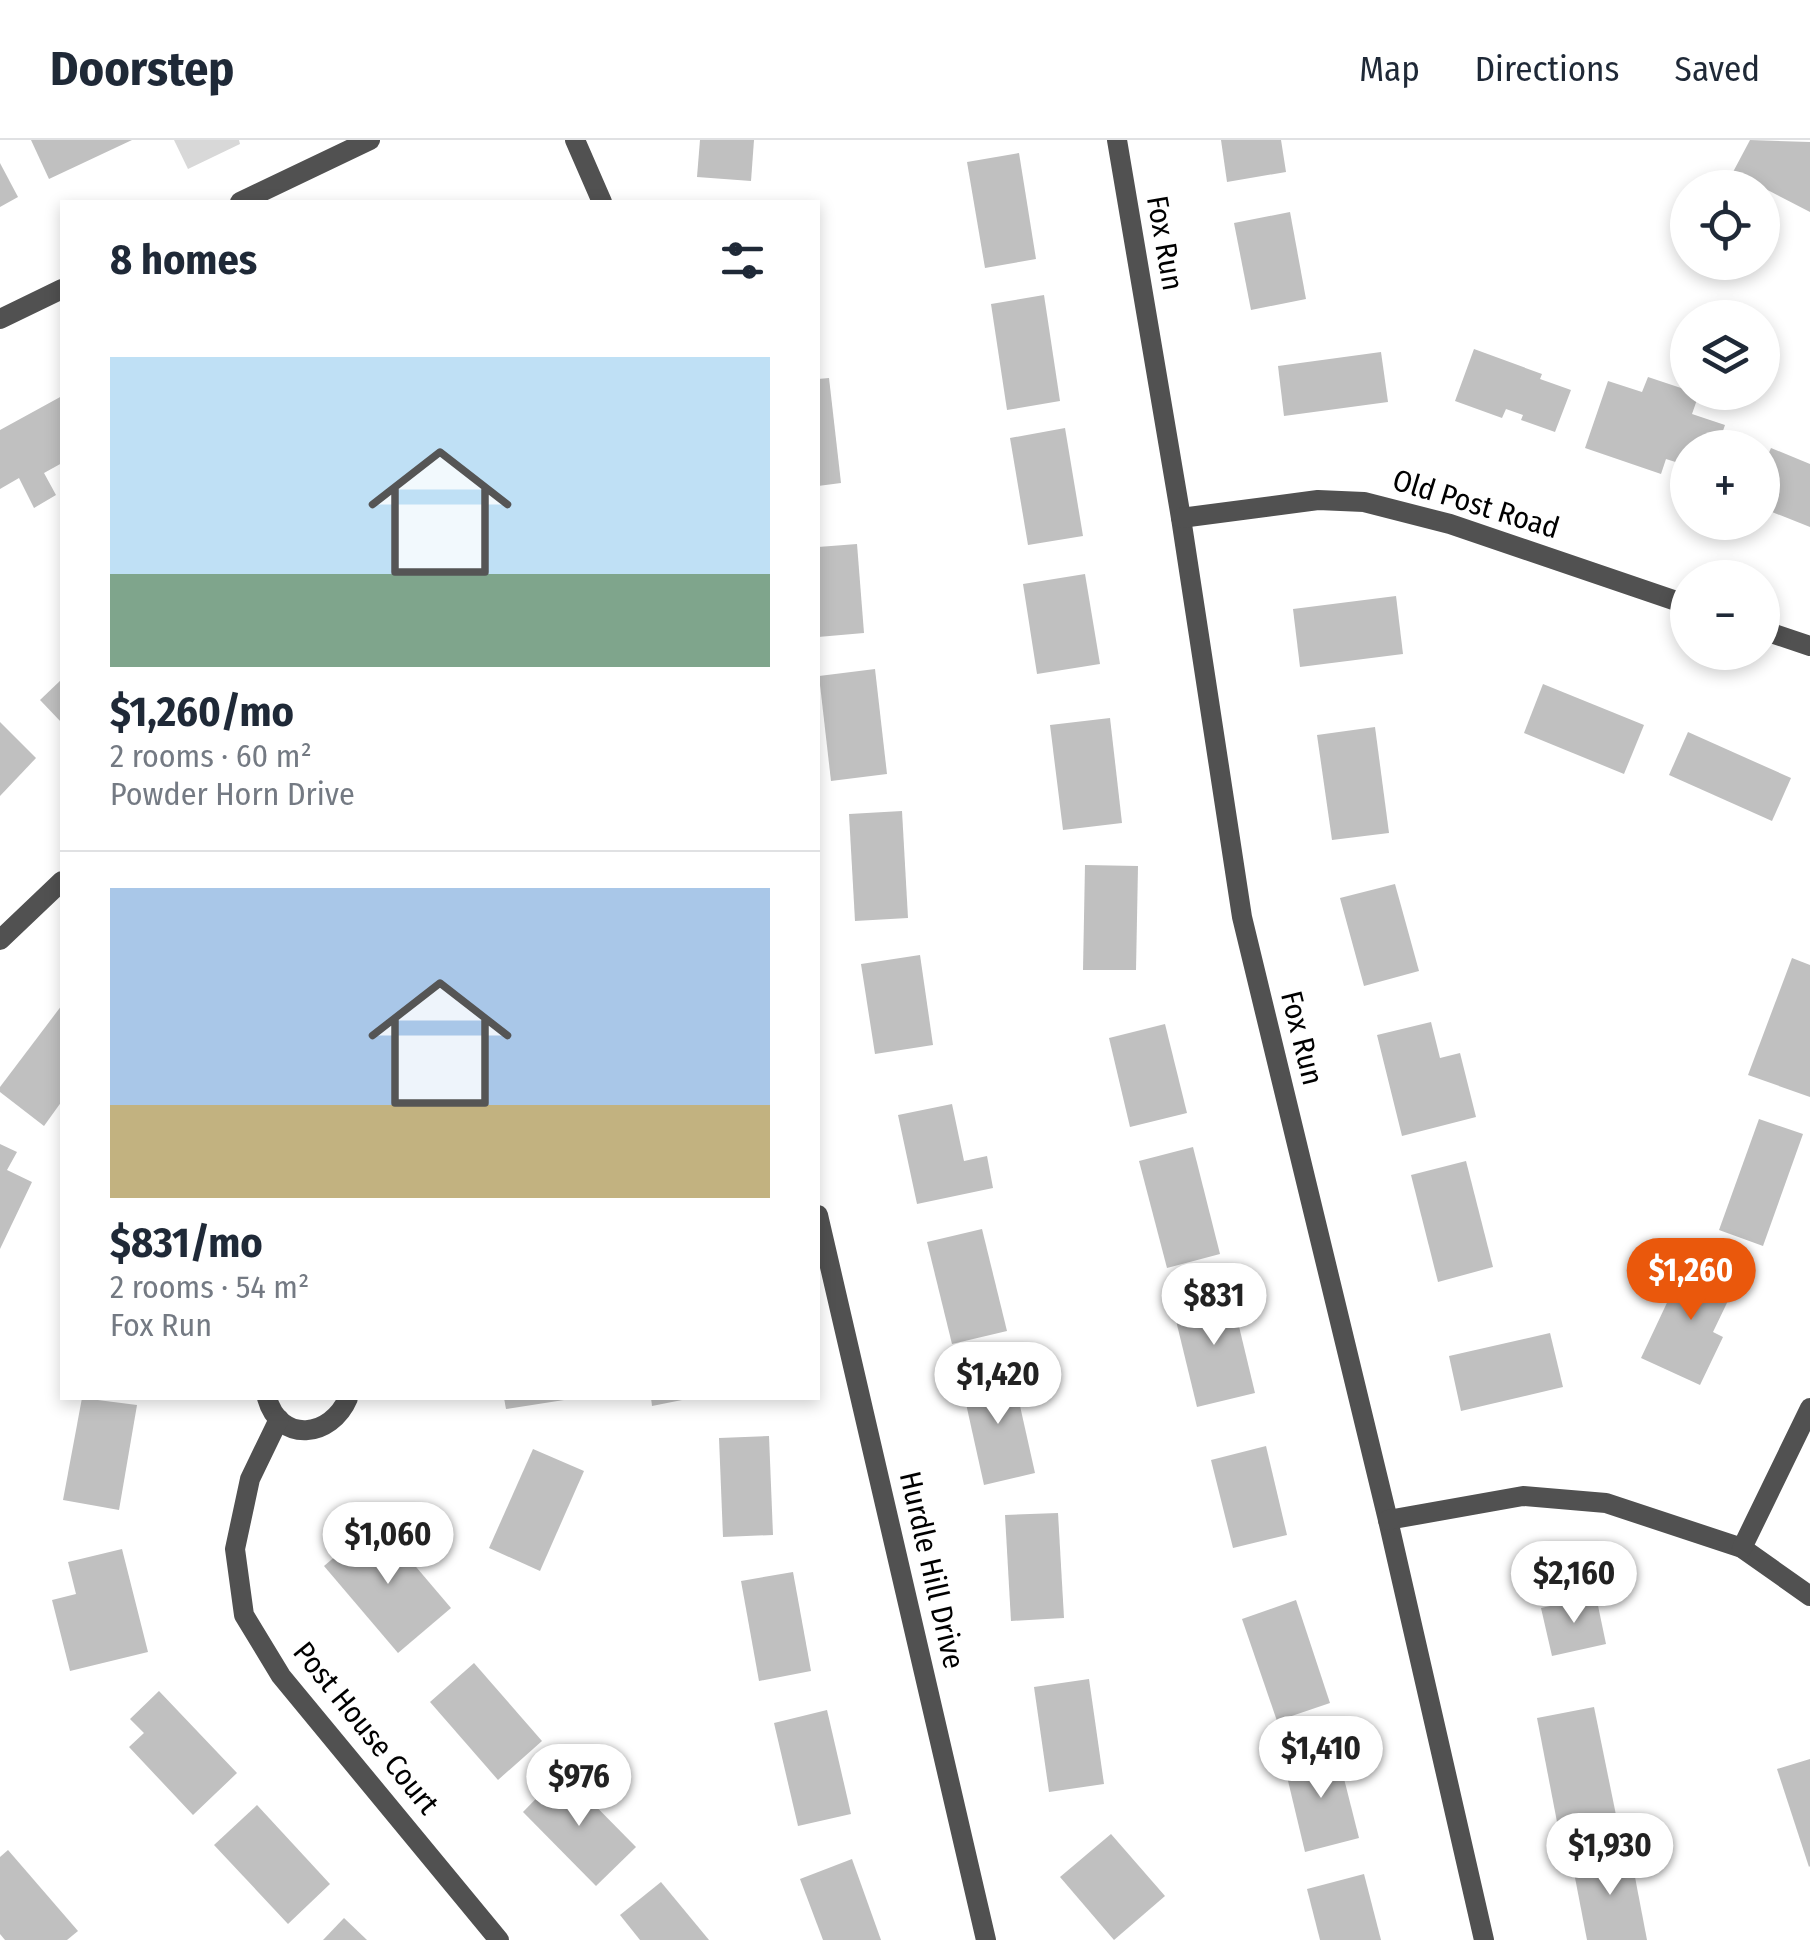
<!DOCTYPE html>
<meta charset="utf-8">
<style>
body{margin:0;font-family:"Fira Sans Condensed",sans-serif;background:#f2f2f3;color:#1f2937;height:100vh;display:flex;flex-direction:column;font-size:38px;white-space:nowrap}
*{box-sizing:border-box;margin:0}
p{font-size:32px;color:#747a83}
.icon{flex:none;width:55px;height:55px;fill:none;stroke:currentColor;stroke-width:2;stroke-linecap:round;stroke-linejoin:round}
.map{position:relative;flex:1;overflow:hidden}
.panel{position:absolute;left:60px;top:60px;width:760px;height:1200px;display:flex;flex-direction:column;background:#fff;border-radius:0px;box-shadow:0 5px 15px #0003}
.panel>*{flex:none}
.fabs{position:absolute;left:1670px;top:30px;display:grid;gap:20px}
.fabs a{display:grid;place-items:center;width:110px;height:110px;border-radius:50%;background:#fff;box-shadow:0 5px 15px #0003;font-size:50px}
.price{position:absolute;translate:-50% -85px;padding:0 22px;border-radius:35px;background:#fff;color:#222;font-size:32px;line-height:65px;filter:drop-shadow(0 2px 5px #0008)}
.price::after{content:'';position:absolute;left:50%;top:60px;width:30px;height:22px;margin-left:-15px;background:inherit;clip-path:polygon(0 0,100% 0,50% 100%)}
.price.active{background:#ea580c;color:#fff}
ul{padding:0;list-style:none}
li{display:grid;align-content:center;gap:20px;height:530px;padding:0 50px}
li+li{border-top:2px solid #e0e1e3}
li span{display:grid;place-items:center;height:310px;border-radius:0px;color:#555}
li>.icon{margin-inline-start:auto}
span .icon{width:180px;height:180px;fill:#fffc;stroke-width:1}
li b{font-size:42px}
h2{display:flex;justify-content:space-between;align-items:center;height:120px;padding:0 50px;font-size:42px}
header{display:flex;align-items:center;gap:60px;box-sizing:border-box;height:140px;padding:0 50px;background:#fff;border-bottom:2px solid #e0e1e3}
header strong{font-size:48px}
nav{display:flex;gap:55px;margin-inline-start:auto;font-size:35px}
.map>svg:first-child{display:block}
</style>
<header>
<strong>Doorstep</strong>
<nav><a>Map</a><a>Directions</a><a>Saved</a></nav>
</header>
<div class="map">
<svg width="1810" height="1800" viewBox="0 0 1810 1800">
<rect width="100%" height="100%" fill="#fff"/>
<!-- green -->
<polygon fill="#d8d8d8" points="174,0 239,0 240,4 188,29"/>
<!-- building -->
<g fill="#c0c0c0">
<polygon points="31,0 132,0 49,39"/>
<polygon points="700,0 754,0 751,41 697,37"/>
<polygon points="1221,0 1281,0 1286,32 1227,42"/>
<polygon points="1750,0 1810,2 1810,72 1733,32"/>
<polygon points="1019,13 1036,119 985,128 967,22"/>
<polygon points="0,23 18,57 0,67"/>
<polygon points="1290,72 1306,159 1251,170 1234,83"/>
<polygon points="1044,155 1060,261 1007,270 991,164"/>
<polygon points="1474,209 1542,234 1540,239 1571,250 1555,292 1521,280 1523,275 1506,269 1502,278 1455,261"/>
<polygon points="1381,212 1388,262 1284,276 1278,226"/>
<polygon points="1648,237 1699,254 1692,274 1725,285 1717,308 1688,308 1688,326 1666,319 1661,334 1585,308 1608,241 1642,252"/>
<polygon points="829,238 841,343 818,346 818,239"/>
<polygon points="62,256 62,323 44,333 56,355 34,368 19,338 0,349 0,290"/>
<polygon points="1065,288 1083,396 1028,405 1010,298"/>
<polygon points="1771,308 1810,324 1810,387 1762,368 1762,329"/>
<polygon points="857,404 864,493 818,497 818,407"/>
<polygon points="1085,434 1100,524 1037,534 1023,444"/>
<polygon points="1396,456 1403,514 1300,527 1293,469"/>
<polygon points="875,529 887,634 831,641 819,536"/>
<polygon points="62,539 62,583 40,560"/>
<polygon points="1543,544 1644,585 1624,634 1524,593"/>
<polygon points="1110,578 1122,683 1063,690 1050,585"/>
<polygon points="0,582 36,618 0,656"/>
<polygon points="1375,587 1389,693 1332,700 1317,595"/>
<polygon points="1688,592 1791,638 1772,681 1669,635"/>
<polygon points="902,671 908,778 855,781 849,674"/>
<polygon points="1085,725 1138,726 1136,830 1083,830"/>
<polygon points="1395,744 1419,831 1364,846 1340,758"/>
<polygon points="920,815 933,905 875,914 861,824"/>
<polygon points="1792,818 1810,825 1810,957 1748,935"/>
<polygon points="62,865 62,961 44,986 0,952 0,947"/>
<polygon points="1431,882 1440,918 1460,913 1476,977 1402,996 1377,895"/>
<polygon points="1165,884 1187,973 1130,987 1109,898"/>
<polygon points="952,964 964,1021 987,1016 993,1048 917,1064 898,975"/>
<polygon points="1759,979 1803,994 1763,1106 1719,1090"/>
<polygon points="0,1004 17,1012 7,1030 32,1042 0,1109"/>
<polygon points="1193,1007 1220,1114 1167,1128 1139,1021"/>
<polygon points="1466,1021 1493,1127 1438,1142 1411,1035"/>
<polygon points="982,1089 1007,1191 952,1204 927,1102"/>
<polygon points="1688,1118 1737,1142 1713,1192 1723,1197 1700,1245 1641,1218"/>
<polygon points="1230,1149 1255,1253 1197,1267 1172,1164"/>
<polygon points="1550,1193 1563,1247 1461,1271 1449,1216"/>
<polygon points="1012,1230 1035,1333 984,1345 961,1241"/>
<polygon points="82,1258 137,1265 119,1370 63,1360"/>
<polygon points="504,1258 564,1258 564,1260 506,1269"/>
<polygon points="651,1258 687,1258 687,1259 652,1266"/>
<polygon points="769,1296 773,1395 723,1397 719,1298"/>
<polygon points="1266,1306 1287,1395 1233,1408 1211,1320"/>
<polygon points="533,1309 584,1331 540,1431 489,1408"/>
<polygon points="1058,1373 1064,1478 1011,1481 1005,1375"/>
<polygon points="377,1381 451,1468 398,1513 324,1426"/>
<polygon points="122,1409 148,1512 70,1531 52,1460 76,1454 68,1422"/>
<polygon points="793,1432 811,1531 759,1541 741,1441"/>
<polygon points="1596,1456 1606,1504 1552,1516 1541,1468"/>
<polygon points="1296,1460 1330,1563 1277,1581 1242,1479"/>
<polygon points="474,1523 542,1601 498,1640 430,1562"/>
<polygon points="1089,1539 1104,1644 1049,1652 1034,1547"/>
<polygon points="159,1551 237,1633 193,1675 129,1607 144,1593 130,1579"/>
<polygon points="1594,1567 1616,1675 1558,1687 1537,1578"/>
<polygon points="827,1570 851,1674 798,1686 774,1583"/>
<polygon points="1337,1611 1359,1698 1305,1712 1284,1624"/>
<polygon points="1810,1619 1810,1726 1809,1727 1777,1629"/>
<polygon points="562,1632 636,1707 596,1746 523,1672"/>
<polygon points="257,1665 330,1744 288,1784 214,1705"/>
<polygon points="1111,1694 1165,1756 1114,1800 1060,1737"/>
<polygon points="8,1710 78,1791 67,1800 5,1800 0,1794 0,1717"/>
<polygon points="1630,1711 1647,1800 1587,1800 1572,1722"/>
<polygon points="852,1719 881,1800 823,1800 800,1739"/>
<polygon points="1364,1734 1381,1800 1320,1800 1307,1749"/>
<polygon points="661,1742 709,1800 640,1800 620,1775"/>
<polygon points="344,1778 367,1800 323,1800"/>
</g>
<g fill="none" stroke-linecap="round" stroke-linejoin="round">
<!-- street -->
<g stroke="#515151" stroke-width="20">
<polyline points="575,0 602,62"/>
<polyline points="1117,0 1181,378 1242,777 1388,1380 1484,1800"/>
<polyline points="240,62 370,0"/>
<polyline points="0,179 62,149"/>
<polyline points="1181,378 1318,360 1364,362 1450,384 1688,465"/>
<polyline points="1762,490 1810,506"/>
<polyline points="0,800 62,741"/>
<polyline points="818,1075 986,1800"/>
<path d="M267,1258C280,1304 331,1298 348,1258"/>
<polyline points="279,1279 250,1339 235,1409 244,1475 281,1536 499,1800"/>
<polyline points="1388,1380 1523,1356 1606,1363 1742,1408 1810,1456"/>
<polyline points="1742,1408 1810,1268"/>
</g>
</g>
<g text-anchor="middle" stroke-width="8" stroke-linejoin="round" paint-order="stroke">
<!-- street labels -->
<g font-size="30" fill="#000" stroke="#fff">
<text transform="translate(1165 103) rotate(80)" y="10">Fox Run</text>
<text transform="translate(1476 364) rotate(17)" y="10">Old Post Road</text>
<text transform="translate(1302 898) rotate(76)" y="10">Fox Run</text>
<text transform="translate(932 1430) rotate(77)" y="10">Hurdle Hill Drive</text>
<text transform="translate(366 1588) rotate(51)" y="10">Post House Court</text>
</g>
</g>
</svg>
<div class="fabs">
<a><svg class="icon" aria-label="locate" viewBox="0 0 24 24"><circle cx="12" cy="12" r="6"/><path d="M12 2v4M12 18v4M2 12h4M18 12h4"/></svg></a>
<a><svg class="icon" aria-label="layers" viewBox="0 0 24 24"><path d="M12 4l9 5-9 5-9-5zM3 14l9 5 9-5"/></svg></a>
<a>+</a>
<a>−</a>
</div>
<b class="price active" style="left:1691px;top:1183px">$1,260</b>
<b class="price" style="left:1214px;top:1208px">$831</b>
<b class="price" style="left:998px;top:1287px">$1,420</b>
<b class="price" style="left:388px;top:1447px">$1,060</b>
<b class="price" style="left:1574px;top:1486px">$2,160</b>
<b class="price" style="left:1321px;top:1661px">$1,410</b>
<b class="price" style="left:579px;top:1689px">$976</b>
<b class="price" style="left:1610px;top:1758px">$1,930</b>
<section class="panel">
<h2>8 homes<svg class="icon" aria-label="filters" viewBox="0 0 24 24"><path d="M4 7h16M4 17h16"/><circle cx="9" cy="7" r="2"/><circle cx="15" cy="17" r="2"/></svg></h2>
<ul>
<li><span style="background:linear-gradient(#bfe0f5 70%,#7fa58c 0)"><svg class="icon" aria-label="home" viewBox="0 0 24 24"><path d="M3 11l9-7 9 7M6 9v11h12V9"/></svg></span><div><b>$1,260/mo</b><p>2 rooms · 60 m²</p><p>Powder Horn Drive</p></div></li>
<li><span style="background:linear-gradient(#a9c7e8 70%,#c2b280 0)"><svg class="icon" aria-label="home" viewBox="0 0 24 24"><path d="M3 11l9-7 9 7M6 9v11h12V9"/></svg></span><div><b>$831/mo</b><p>2 rooms · 54 m²</p><p>Fox Run</p></div></li>
</ul>
</section>
</div>
